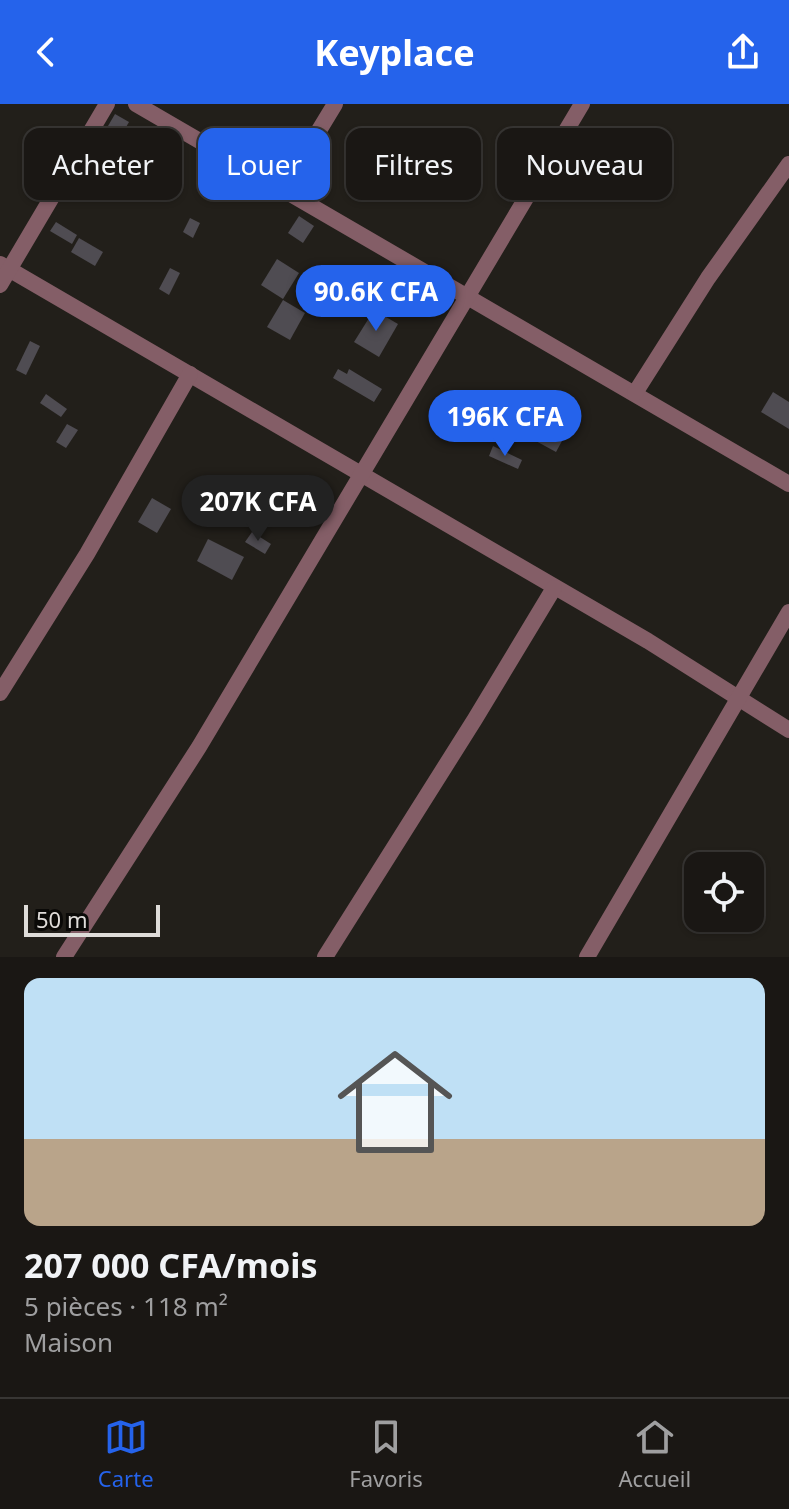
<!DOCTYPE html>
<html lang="fr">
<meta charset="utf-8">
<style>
body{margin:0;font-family:"Noto Sans",sans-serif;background:#272422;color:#f1f3f6;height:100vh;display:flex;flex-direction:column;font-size:30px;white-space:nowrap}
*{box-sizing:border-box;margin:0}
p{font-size:26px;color:#9f9fa0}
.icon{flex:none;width:44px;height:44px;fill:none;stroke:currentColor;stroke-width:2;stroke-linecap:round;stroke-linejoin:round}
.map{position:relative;height:853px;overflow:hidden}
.side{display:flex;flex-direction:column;background:#1a1714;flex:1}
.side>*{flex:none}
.top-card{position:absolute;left:24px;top:24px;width:742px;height:72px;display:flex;gap:16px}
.buttons{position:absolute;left:684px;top:748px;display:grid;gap:16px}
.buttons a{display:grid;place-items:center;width:80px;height:80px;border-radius:16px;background:#1a1714;box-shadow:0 2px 6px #0004,0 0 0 2px #383634;font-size:40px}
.scale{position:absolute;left:24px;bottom:20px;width:136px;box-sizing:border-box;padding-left:8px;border:4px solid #dfdcd9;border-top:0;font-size:22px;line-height:28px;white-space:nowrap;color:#dfdcd9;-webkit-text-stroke:6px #0a0907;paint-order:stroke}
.price{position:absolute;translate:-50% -68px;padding:0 18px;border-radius:28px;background:#2563eb;color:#fff;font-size:26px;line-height:52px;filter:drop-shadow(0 2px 4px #0008)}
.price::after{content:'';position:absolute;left:50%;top:48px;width:24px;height:18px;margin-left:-12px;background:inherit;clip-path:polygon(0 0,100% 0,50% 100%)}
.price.selected{background:#222;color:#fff}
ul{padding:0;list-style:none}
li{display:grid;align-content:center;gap:16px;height:424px;padding:0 24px}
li+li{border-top:2px solid #383634}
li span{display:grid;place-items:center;height:248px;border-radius:16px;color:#555}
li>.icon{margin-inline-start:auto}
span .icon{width:144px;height:144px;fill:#fffc;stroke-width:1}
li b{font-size:34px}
.pill{padding:0 28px;border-radius:16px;background:#1a1714;box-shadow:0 2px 6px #0004,0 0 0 2px #383634;font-size:28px;line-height:72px}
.pill.selected{background:#2563eb;color:#fff}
header{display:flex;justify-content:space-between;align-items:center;height:104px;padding:0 24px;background:#2563eb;color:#fff;font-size:36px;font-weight:700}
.tabs{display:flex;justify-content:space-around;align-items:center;height:112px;border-top:2px solid #383634;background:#1a1714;font-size:22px;color:#9f9fa0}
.tabs a{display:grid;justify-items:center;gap:4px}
.tabs .selected{color:#2563eb}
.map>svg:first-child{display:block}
</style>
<header><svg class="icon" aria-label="back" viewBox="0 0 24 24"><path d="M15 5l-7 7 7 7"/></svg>Keyplace<svg class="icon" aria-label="share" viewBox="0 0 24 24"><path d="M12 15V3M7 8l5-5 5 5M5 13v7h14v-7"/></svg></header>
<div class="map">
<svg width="789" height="853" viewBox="0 0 789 853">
<rect width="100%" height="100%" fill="#221f1a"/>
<!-- building -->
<g fill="#4f4c52">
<polygon points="115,10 129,18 108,54 94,46"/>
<polygon points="141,72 160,82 155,92 136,82"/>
<polygon points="299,112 314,122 303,139 288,129"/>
<polygon points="190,114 200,119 193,134 183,128"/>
<polygon points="56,118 77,131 72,140 50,127"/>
<polygon points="79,134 103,148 95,162 71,148"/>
<polygon points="277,155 299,169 283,195 261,181"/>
<polygon points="170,164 180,169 169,191 159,185"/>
<polygon points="283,196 305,209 290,236 267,223"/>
<polygon points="374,206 398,220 379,253 354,238"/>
<polygon points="30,237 40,242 26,271 16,266"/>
<polygon points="338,265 347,270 349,265 382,285 374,298 333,274"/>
<polygon points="773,288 789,298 789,325 761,308"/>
<polygon points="46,290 67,305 61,313 40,299"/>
<polygon points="558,292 580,304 556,348 534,336"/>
<polygon points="67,320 78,326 66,344 56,338"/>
<polygon points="493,342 522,356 518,365 489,352"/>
<polygon points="152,394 171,405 157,429 138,418"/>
<polygon points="252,428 271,440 265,450 245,438"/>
<polygon points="208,435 244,453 232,476 197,457"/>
</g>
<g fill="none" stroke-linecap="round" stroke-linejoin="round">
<!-- minor -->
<g stroke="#845e67" stroke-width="16">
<polyline points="136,0 789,380"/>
<polyline points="284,84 335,0"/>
<polyline points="0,160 648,537 789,626"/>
<polyline points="0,181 107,0"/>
<polyline points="635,289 708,174 789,60"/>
<polyline points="0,589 87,450 190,270"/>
<polyline points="64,853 199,643 582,0"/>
<polyline points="325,853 475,615 554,484"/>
<polyline points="587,853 789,508"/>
</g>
</g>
</svg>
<div class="buttons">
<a><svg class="icon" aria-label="locate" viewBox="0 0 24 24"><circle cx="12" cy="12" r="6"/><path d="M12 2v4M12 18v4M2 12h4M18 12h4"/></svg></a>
</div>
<div class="scale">50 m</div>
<b class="price" style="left:376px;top:229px">90.6K CFA</b>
<b class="price" style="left:505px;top:354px">196K CFA</b>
<b class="price selected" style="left:258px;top:439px">207K CFA</b>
<div class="top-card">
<a class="pill">Acheter</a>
<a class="pill selected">Louer</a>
<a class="pill">Filtres</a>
<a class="pill">Nouveau</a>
</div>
</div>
<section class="side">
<ul>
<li><span style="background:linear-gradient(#bfe0f5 65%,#b9a48a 0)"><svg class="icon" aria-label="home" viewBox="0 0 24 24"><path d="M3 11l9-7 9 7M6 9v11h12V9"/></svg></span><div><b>207 000 CFA/mois</b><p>5 pièces · 118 m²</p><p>Maison</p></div></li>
</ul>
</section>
<nav class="tabs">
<a class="selected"><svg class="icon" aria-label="map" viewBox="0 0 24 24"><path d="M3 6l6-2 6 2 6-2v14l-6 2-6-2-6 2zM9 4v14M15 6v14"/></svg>Carte</a>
<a><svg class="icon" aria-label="saved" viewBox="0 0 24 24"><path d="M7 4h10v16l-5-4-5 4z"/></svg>Favoris</a>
<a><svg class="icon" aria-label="home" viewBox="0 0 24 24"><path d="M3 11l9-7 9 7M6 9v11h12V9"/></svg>Accueil</a>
</nav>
